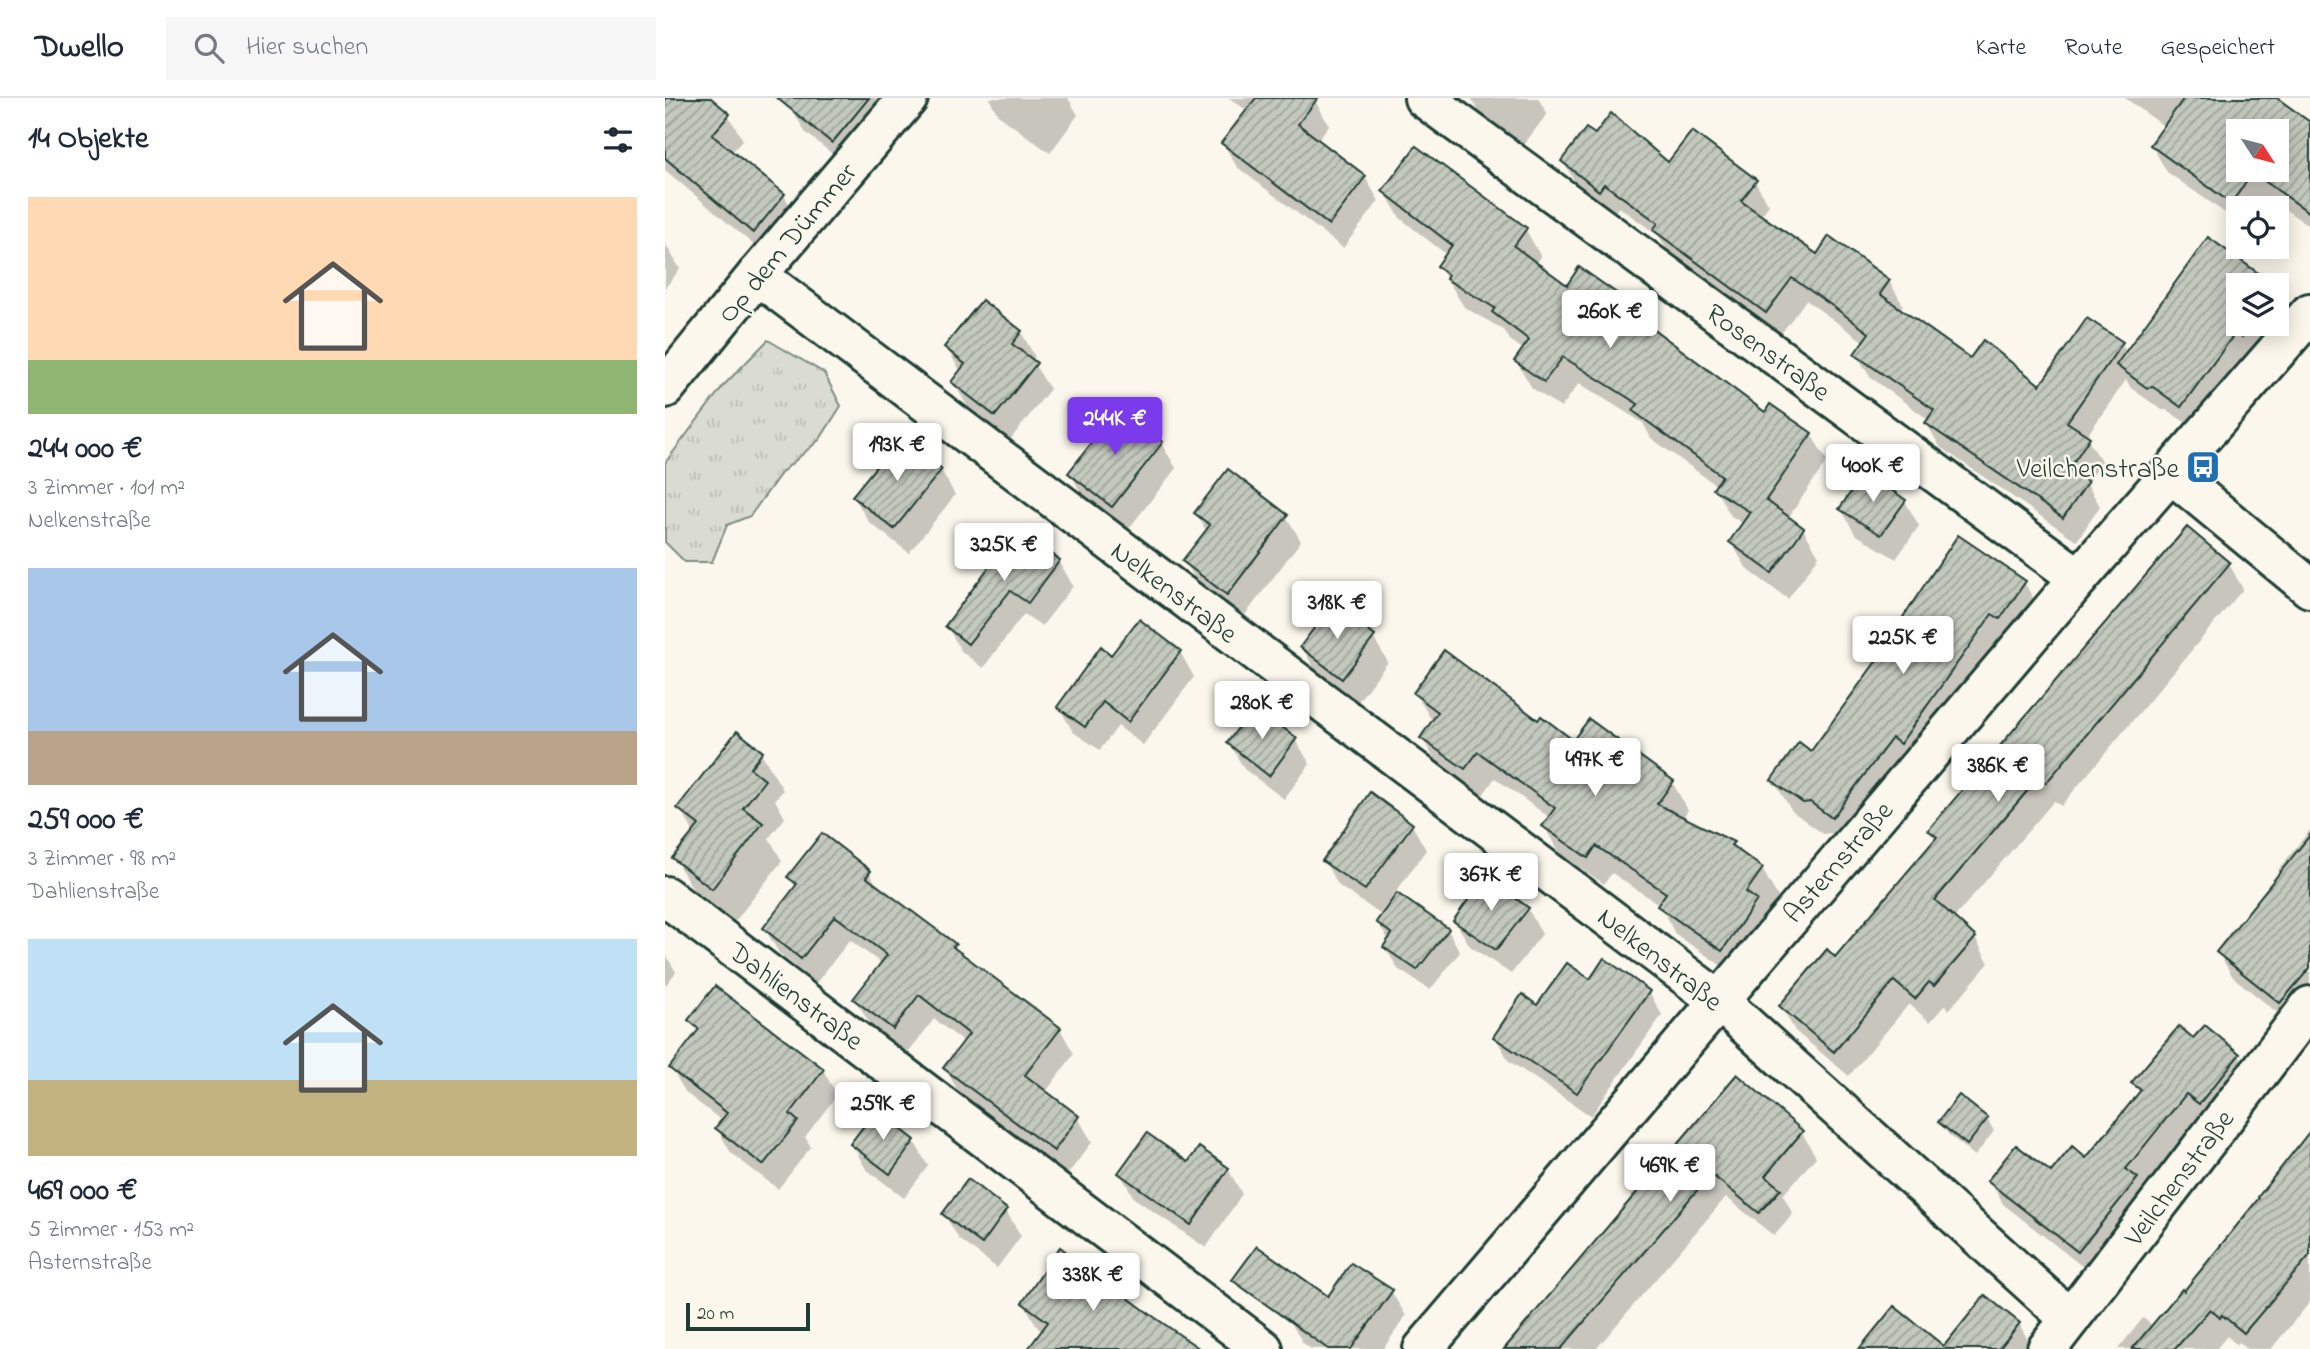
<!DOCTYPE html>
<html lang="de">
<meta charset="utf-8">
<style>
body{margin:0;font-family:"Indie Flower",sans-serif;background:#f6f6f7;color:#1f2937;height:100vh;display:flex;flex-direction:column;font-size:26px;white-space:nowrap}
*{box-sizing:border-box;margin:0}
p{font-size:23px;color:#747a83}
.icon{flex:none;width:38px;height:38px;fill:none;stroke:currentColor;stroke-width:2;stroke-linecap:round;stroke-linejoin:round}
.map{position:relative;flex:1;overflow:hidden}
.drawer{display:flex;flex-direction:column;background:#fff;width:665px}
.drawer>*{flex:none}
.needle{width:46px;rotate:126deg}
.controls{position:absolute;left:1561px;top:21px;display:grid;gap:14px}
.controls a{display:grid;place-items:center;width:63px;height:63px;border-radius:0px;background:#fff;box-shadow:0 4px 18px #0003;font-size:35px}
.scale{position:absolute;left:21px;bottom:18px;width:124px;box-sizing:border-box;padding-left:7px;border:4px solid #1f3d34;border-top:0;font-size:19px;line-height:24px;white-space:nowrap;color:#1f3d34;-webkit-text-stroke:5px #fbf7ec;paint-order:stroke}
.price{position:absolute;translate:-50% -60px;padding:0 16px;border-radius:7px;background:#fff;color:#222;font-size:23px;line-height:46px;filter:drop-shadow(0 2px 4px #0008)}
.price::after{content:'';position:absolute;left:50%;top:42px;width:21px;height:16px;margin-left:-10px;background:inherit;clip-path:polygon(0 0,100% 0,50% 100%)}
.price.selected{background:#7c3aed;color:#fff}
ul{padding:0;list-style:none}
li{display:grid;align-content:center;gap:14px;height:371px;padding:0 28px}
li span{display:grid;place-items:center;height:217px;border-radius:0px;color:#555}
li>.icon{margin-inline-start:auto}
span .icon{width:126px;height:126px;fill:#fffc;stroke-width:1}
li b{font-size:30px}
h2{display:flex;justify-content:space-between;align-items:center;height:84px;padding:0 28px;font-size:30px}
header{display:flex;align-items:center;gap:42px;box-sizing:border-box;height:98px;padding:0 35px;background:#fff;border-bottom:2px solid #e0e1e3}
header strong{font-size:33px}
nav{display:flex;gap:38px;margin-inline-start:auto;font-size:24px}
.search{width:490px;height:63px;background:#f6f6f7;display:flex;align-items:center;gap:18px;box-sizing:border-box;padding:0 24px;border-radius:0px;color:#747a83;font-size:26px}
main{display:flex;flex:1;min-height:0}
.map>svg:first-child{display:block}
</style>
<header>
<strong>Dwello</strong>
<div class="search"><svg class="icon" aria-label="search" viewBox="0 0 24 24"><circle cx="10" cy="10" r="6"/><path d="M15 15l6 6"/></svg>Hier suchen</div>
<nav><a>Karte</a><a>Route</a><a>Gespeichert</a></nav>
</header>
<main>
<section class="drawer">
<h2>14 Objekte<svg class="icon" aria-label="filters" viewBox="0 0 24 24"><path d="M4 7h16M4 17h16"/><circle cx="9" cy="7" r="2"/><circle cx="15" cy="17" r="2"/></svg></h2>
<ul>
<li><span style="background:linear-gradient(#ffd9b3 75%,#8fb573 0)"><svg class="icon" aria-label="home" viewBox="0 0 24 24"><path d="M3 11l9-7 9 7M6 9v11h12V9"/></svg></span><div><b>244 000 €</b><p>3 Zimmer · 101 m²</p><p>Nelkenstraße</p></div></li>
<li><span style="background:linear-gradient(#a9c7e8 75%,#b9a48a 0)"><svg class="icon" aria-label="home" viewBox="0 0 24 24"><path d="M3 11l9-7 9 7M6 9v11h12V9"/></svg></span><div><b>259 000 €</b><p>3 Zimmer · 98 m²</p><p>Dahlienstraße</p></div></li>
<li><span style="background:linear-gradient(#bfe0f5 65%,#c2b280 0)"><svg class="icon" aria-label="home" viewBox="0 0 24 24"><path d="M3 11l9-7 9 7M6 9v11h12V9"/></svg></span><div><b>469 000 €</b><p>5 Zimmer · 153 m²</p><p>Asternstraße</p></div></li>
</ul>
</section>
<div class="map">
<svg width="1645" height="1251" viewBox="0 0 1645 1251">
<defs>
<pattern id="park-tufts" width="24" height="20" patternUnits="userSpaceOnUse" patternTransform="scale(1.75)"><rect width="24" height="20" fill="#dbdcd1"/><path d="M3 7l-1-3M5 7V3M7 7l1-3M15 17l-1-3M17 17v-4M19 17l1-3" fill="none" stroke="#bcbeb4"/></pattern>
<pattern id="building-hatch" width="6" height="6" patternUnits="userSpaceOnUse" patternTransform="scale(1.75)"><rect width="6" height="6" fill="#c4c9be"/><path d="M-1 1l2-2M0 6l6-6M5 7l2-2" fill="none" stroke="#9fa49b"/></pattern>
</defs>
<rect width="100%" height="100%" fill="#fbf7ec"/>
<filter id="ink" filterUnits="userSpaceOnUse"><feTurbulence type="fractalNoise" baseFrequency=".0143" numOctaves="2"/><feDisplacementMap in="SourceGraphic" scale="14" xChannelSelector="R" yChannelSelector="G"/><feConvolveMatrix kernelMatrix="1 2 1 2 8 2 1 2 1" color-interpolation-filters="sRGB"/></filter>
<g filter="url(#ink)">
<!-- park -->
<polygon fill="url(#park-tufts)" stroke="#7d8c82" stroke-width="2" points="103,242 159,275 176,308 155,341 117,374 85,418 62,427 47,464 20,464 0,444 0,365 58,288"/>
<!-- shadow -->
<g fill="#0003" fill-rule="evenodd">
<polygon points="1,0 43,0 63,17 78,42 66,55 119,97 133,122 103,159 0,72"/>
<polygon points="136,0 233,0 181,67 140,34 127,11"/>
<polygon points="324,0 403,0 413,17 385,55 333,17"/>
<polygon points="564,0 647,0 650,3 664,27 652,43 700,79 714,103 678,150 572,69 558,45 583,13"/>
<polygon points="806,0 873,0 882,16 857,49 817,19"/>
<path d="M1460,0H1608L1645,27V129L1604,100L1596,110H1573V124L1502,74L1487,48L1500,29ZM1573,33H1612V72H1573Z"/>
<polygon points="931,39 1004,67 1090,84 1104,107 1096,118 1152,158 1164,141 1224,183 1238,207 1234,212 1305,263 1375,290 1456,245 1462,255 1544,142 1607,187 1573,187 1573,226 1612,226 1612,191 1625,214 1530,331 1502,312 1497,312 1466,290 1461,282 1421,339 1437,364 1422,386 1435,408 1412,443 1275,349 1262,326 1264,322 1205,279 1191,256 1199,244 1141,202 1115,237 1004,155 994,138 954,109 948,115 911,86 898,63"/>
<polygon points="719,93 861,132 876,159 871,166 902,189 978,217 987,232 1100,317 1146,336 1162,363 1123,420 1138,431 1154,458 1123,501 1082,471 1066,444 1079,426 1066,418 1050,391 1052,388 986,340 978,325 914,285 896,310 867,290 851,263 859,252 845,242 839,232 799,209 774,168 782,157 735,120"/>
<polygon points="0,145 15,171 0,190"/>
<polygon points="356,234 370,259 367,263 385,291 345,342 303,309 288,284 296,274 281,249"/>
<polygon points="496,345 511,370 462,433 419,400 405,375"/>
<polygon points="276,372 290,397 244,455 204,424 189,399"/>
<polygon points="1240,403 1254,428 1231,461 1190,436 1176,411"/>
<polygon points="531,415 621,418 636,443 577,521 534,488 520,463 542,434"/>
<polygon points="394,463 408,488 377,528 359,516 318,570 296,553 282,528"/>
<polygon points="1564,466 1578,491 1396,708 1389,703 1288,821 1310,840 1324,865 1284,912 1280,907 1265,924 1244,906 1184,978 1130,933 1116,908 1170,861 1271,742 1265,732"/>
<polygon points="1359,484 1377,516 1185,751 1165,735 1158,736 1127,713 1108,682 1146,656"/>
<polygon points="708,539 723,564 692,605 651,574 637,549"/>
<polygon points="515,554 529,579 478,647 453,628 435,652 408,634 394,609 447,559"/>
<polygon points="750,595 874,625 909,645 1007,684 1023,712 1017,721 1067,746 1072,753 1097,771 1113,799 1099,818 1106,831 1073,879 1010,836 995,807 947,775 939,786 895,756 879,728 885,720 830,680 817,698 773,667 757,640 768,624"/>
<polygon points="630,641 645,666 619,701 579,671 565,646"/>
<polygon points="96,655 118,692 110,702 120,720 104,740 117,763 68,826 31,796 9,760 29,735 15,710"/>
<polygon points="747,727 761,752 715,816 674,788 659,763"/>
<polygon points="1645,732 1645,911 1630,929 1568,879 1553,854 1616,776 1613,772"/>
<polygon points="204,774 214,791 289,847 295,856 395,931 409,956 380,995 413,1020 427,1044 403,1076 294,995 280,970 300,945 269,921 243,955 205,926 190,901 217,866 185,842 151,885 114,855 100,831 131,790 124,779"/>
<polygon points="863,811 877,836 846,876 805,848 790,823"/>
<polygon points="713,824 783,832 795,854 765,892 733,871 720,849 724,843"/>
<polygon points="0,855 11,874 0,888"/>
<polygon points="925,883 984,894 997,917 926,1018 844,963 830,939 873,909"/>
<polygon points="26,922 158,972 172,997 140,1039 146,1049 113,1091 66,1055 52,1030 57,1023 21,995 6,970 33,935"/>
<polygon points="1528,943 1574,957 1587,980 1547,1028 1535,1018 1477,1091 1485,1105 1427,1176 1338,1106 1325,1083 1387,1077 1421,1063 1475,996 1469,985"/>
<polygon points="1072,979 1137,1035 1151,1059 1118,1097 1128,1116 1109,1138 1061,1099 931,1251 840,1251"/>
<polygon points="1322,1021 1329,1033 1310,1058 1283,1036 1276,1024"/>
<polygon points="1645,1035 1645,1204 1606,1251 1582,1251 1574,1244 1572,1247 1562,1238 1551,1251 1453,1251 1478,1220 1488,1228 1519,1195 1596,1101"/>
<polygon points="249,1043 263,1068 239,1100 201,1071 187,1046"/>
<polygon points="524,1066 563,1071 577,1096 541,1150 469,1100 455,1075"/>
<polygon points="303,1084 341,1113 356,1138 332,1170 294,1141 279,1116"/>
<polygon points="726,1193 741,1218 718,1251 646,1251 638,1245 623,1220 663,1200"/>
<polygon points="1321,1199 1354,1226 1368,1251 1284,1251"/>
<polygon points="359,1206 529,1251 365,1251 378,1234 373,1230"/>
</g>
<!-- building -->
<g fill="url(#building-hatch)" stroke="#1f3d34" stroke-width="2" fill-rule="evenodd">
<polygon points="0,0 46,0 65,16 47,37 120,96 88,135 0,60"/>
<polygon points="112,0 204,0 167,45"/>
<polygon points="591,0 653,0 633,26 701,78 664,127 556,45"/>
<path d="M1519,0H1612L1645,24V115L1588,75L1566,105L1485,47ZM1573,33H1612V72H1573Z"/>
<polygon points="946,15 1003,64 1027,33 1092,82 1076,103 1152,156 1164,138 1225,182 1215,196 1305,260 1318,242 1375,287 1422,220 1458,244 1402,324 1425,339 1404,371 1423,384 1398,420 1260,325 1269,312 1189,256 1204,235 1166,207 1127,180 1101,215 988,132 993,125 939,86 934,93 896,63 921,30 930,36"/>
<polygon points="751,48 862,130 849,148 902,187 914,169 980,215 975,221 1100,314 1105,306 1147,335 1101,402 1139,430 1107,475 1064,444 1085,414 1048,391 1057,378 968,313 973,306 898,259 879,284 849,263 864,242 827,214 830,210 781,181 783,177 772,168 787,147 717,93"/>
<polygon points="1543,139 1610,187 1573,187 1573,226 1587,226 1577,239 1571,234 1516,309 1488,289 1482,290 1451,267"/>
<polygon points="317,202 357,233 347,246 372,265 330,318 286,284 300,266 279,249"/>
<polygon points="454,310 498,344 447,409 403,375"/>
<polygon points="236,338 277,371 229,431 187,398"/>
<polygon points="563,371 623,417 562,497 517,463 545,427 529,415"/>
<polygon points="1200,374 1241,402 1216,437 1174,411"/>
<polygon points="1522,429 1565,465 1381,685 1374,679 1270,802 1311,839 1269,888 1264,884 1250,901 1229,883 1169,954 1114,908 1162,851 1170,859 1272,739 1263,732"/>
<polygon points="353,430 395,462 363,505 345,493 303,546 280,528"/>
<polygon points="1293,437 1361,483 1335,521 1327,516 1235,646 1227,640 1167,720 1145,704 1138,705 1106,682 1134,644 1146,653 1233,533 1230,531"/>
<polygon points="668,505 710,538 677,581 635,549"/>
<polygon points="474,521 516,553 463,624 438,604 420,629 392,609 436,548 446,557"/>
<polygon points="779,552 873,622 876,618 908,642 924,621 1009,683 992,706 1069,744 1066,747 1098,770 1081,794 1092,802 1057,853 992,808 1001,795 931,748 923,760 877,728 890,710 813,654 800,671 755,640 773,614 748,595"/>
<polygon points="589,608 632,640 604,678 562,645"/>
<polygon points="72,633 98,654 85,670 100,682 78,710 98,725 47,791 7,760 34,727 12,710"/>
<polygon points="705,694 748,726 700,792 657,763"/>
<polygon points="157,735 206,773 201,779 291,846 288,849 396,930 360,977 414,1018 389,1053 278,970 304,936 254,897 228,931 188,901 222,857 170,818 136,861 98,830 132,786 122,779"/>
<polygon points="1645,737 1645,870 1615,905 1551,854"/>
<polygon points="820,778 864,810 831,852 788,823"/>
<polygon points="732,795 784,831 752,872 718,849 727,836 711,824"/>
<polygon points="939,860 985,893 912,995 828,939 857,896 872,907 902,865 925,881"/>
<polygon points="50,888 159,971 125,1016 133,1023 98,1067 50,1030 62,1015 4,970 34,931 23,922"/>
<polygon points="1540,927 1575,956 1534,1006 1521,996 1461,1071 1473,1080 1413,1154 1322,1083 1351,1047 1386,1074 1407,1048 1421,1060 1476,992 1466,985 1514,928 1528,940"/>
<polygon points="1072,976 1138,1033 1100,1078 1116,1091 1094,1115 1046,1076 896,1251 839,1251"/>
<polygon points="1294,997 1323,1020 1302,1047 1273,1024"/>
<polygon points="211,1012 250,1042 225,1076 185,1046"/>
<polygon points="1645,1033 1645,1157 1579,1235 1557,1217 1555,1220 1545,1211 1510,1251 1467,1251 1517,1191 1519,1193 1594,1100 1593,1099"/>
<polygon points="482,1035 523,1064 534,1049 564,1070 526,1127 453,1075"/>
<polygon points="303,1081 342,1111 317,1146 277,1116"/>
<polygon points="592,1148 663,1198 686,1165 728,1192 686,1251 663,1251 567,1182"/>
<polygon points="395,1149 482,1214 535,1251 363,1251 383,1224 357,1205"/>
<polygon points="1320,1197 1355,1225 1334,1251 1194,1251 1229,1208 1279,1248"/>
</g>
<g fill="none" stroke-linecap="round" stroke-linejoin="round">
<!-- minor casing -->
<g stroke="#1f3d34" stroke-width="44">
<g id="minor">
<polyline points="759,0 1414,480"/>
<polyline points="92,177 1053,902 1405,1221"/>
<polyline points="0,290 92,177 243,0"/>
<polyline points="1507,376 1645,490"/>
<polyline points="0,798 598,1251"/>
<polyline points="758,1251 1414,480 1645,215"/>
<polyline points="1382,1251 1645,908"/>
</g>
</g>
<!-- minor -->
<use href="#minor" stroke="#fbf7ec" stroke-width="38"/>
</g>
</g>
<!-- icons -->
<defs>
<g id="bus-square" transform="scale(1.75)"><rect x="-9" y="-9" width="18" height="18" rx="4" fill="#1f6fb2" stroke="#fbf7ec"/><path d="M-5-6H5V4H4V6H2V4H-2V6H-4V4H-5ZM-3.5-4V0h7V-4ZM-3.5 1.2v1.5H-2V1.2ZM2 1.2v1.5H3.5V1.2Z" fill="#fff"/></g>
</defs>
<g fill-rule="evenodd">
<use href="#bus-square" x="1538" y="369"/>
</g>
<g text-anchor="middle" stroke-width="5" stroke-linejoin="round" paint-order="stroke">
<!-- street labels -->
<g font-size="28" fill="#1f3d34" stroke="#fbf7ec">
<text transform="translate(121 144) rotate(-50)" y="10">Op dem Dümmer</text>
<text transform="translate(1104 253) rotate(36)" y="10">Rosenstraße</text>
<text transform="translate(510 493) rotate(37)" y="10">Nelkenstraße</text>
<text transform="translate(1172 763) rotate(-49)" y="10">Asternstraße</text>
<text transform="translate(996 860) rotate(38)" y="10">Nelkenstraße</text>
<text transform="translate(132 897) rotate(37)" y="10">Dahlienstraße</text>
<text transform="translate(1513 1079) rotate(-53)" y="10">Veilchenstraße</text>
</g>
<!-- poi labels -->
<g font-size="28" fill="#1f3d34" stroke="#fbf7ec" text-anchor="end">
<text x="1514" y="379">Veilchenstraße</text>
</g>
</g>
</svg>
<div class="controls">
<a><svg class="needle" viewBox="-14 -14 28 28"><path d="M0-13l5 13h-10z" fill="#e53935"/><path d="M0 13l5-13h-10z" fill="#747a83"/></svg></a>
<a><svg class="icon" aria-label="locate" viewBox="0 0 24 24"><circle cx="12" cy="12" r="6"/><path d="M12 2v4M12 18v4M2 12h4M18 12h4"/></svg></a>
<a><svg class="icon" aria-label="layers" viewBox="0 0 24 24"><path d="M12 4l9 5-9 5-9-5zM3 14l9 5 9-5"/></svg></a>
</div>
<div class="scale">20 m</div>
<b class="price" style="left:945px;top:252px">260K €</b>
<b class="price selected" style="left:450px;top:359px">244K €</b>
<b class="price" style="left:232px;top:385px">193K €</b>
<b class="price" style="left:1208px;top:406px">400K €</b>
<b class="price" style="left:339px;top:485px">325K €</b>
<b class="price" style="left:672px;top:543px">318K €</b>
<b class="price" style="left:1238px;top:578px">225K €</b>
<b class="price" style="left:597px;top:643px">280K €</b>
<b class="price" style="left:930px;top:700px">497K €</b>
<b class="price" style="left:1333px;top:706px">386K €</b>
<b class="price" style="left:826px;top:815px">367K €</b>
<b class="price" style="left:218px;top:1044px">259K €</b>
<b class="price" style="left:1005px;top:1106px">469K €</b>
<b class="price" style="left:428px;top:1215px">338K €</b>
</div>
</main>
